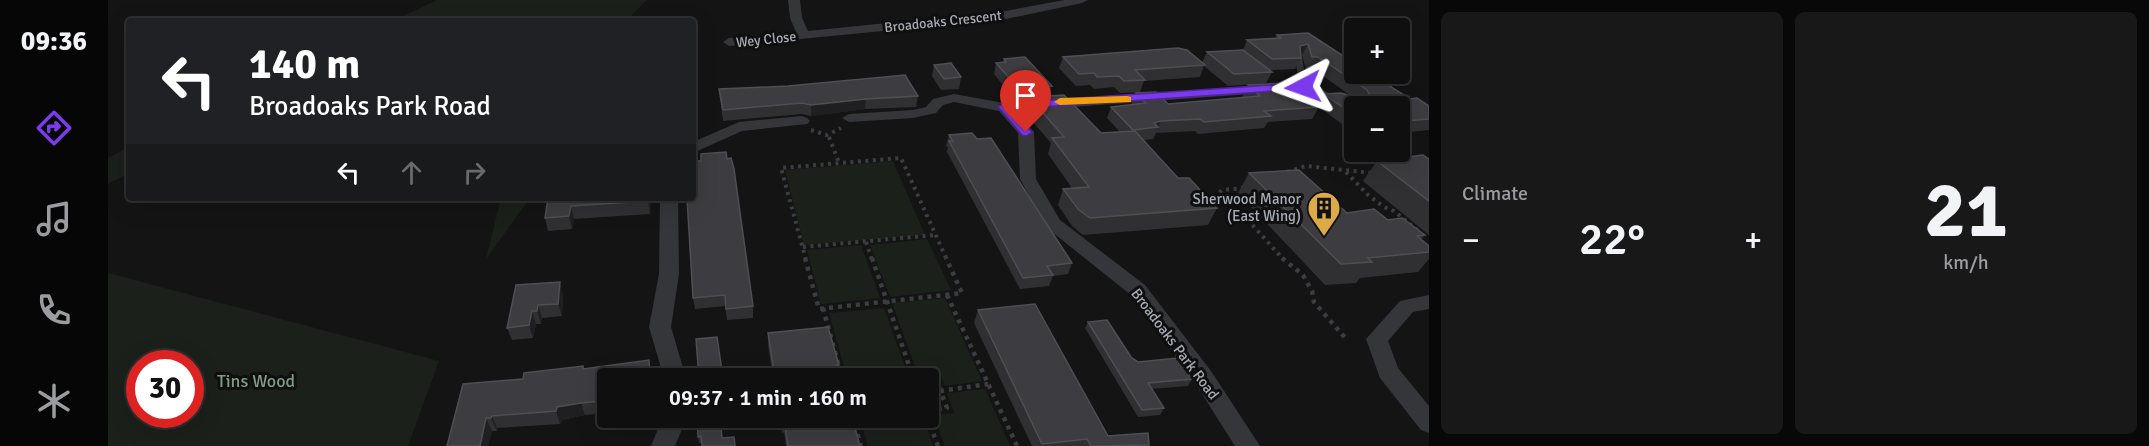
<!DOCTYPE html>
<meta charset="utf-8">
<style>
body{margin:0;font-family:Signika,sans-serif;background:#181819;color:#f1f3f6;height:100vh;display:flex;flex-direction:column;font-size:22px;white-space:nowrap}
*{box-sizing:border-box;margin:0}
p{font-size:20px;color:#9b9c9f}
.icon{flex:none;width:33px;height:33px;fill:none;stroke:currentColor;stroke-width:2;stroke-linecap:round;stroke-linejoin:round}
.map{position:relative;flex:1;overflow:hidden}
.side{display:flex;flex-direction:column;gap:12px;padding:12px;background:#080809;width:720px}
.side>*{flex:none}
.guide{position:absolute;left:18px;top:18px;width:570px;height:183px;border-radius:6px;box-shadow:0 6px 24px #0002,0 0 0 2px #2f2f30;background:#202124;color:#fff;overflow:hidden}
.controls{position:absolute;left:1236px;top:18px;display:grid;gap:12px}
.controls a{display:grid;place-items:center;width:66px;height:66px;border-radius:6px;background:#0f0f10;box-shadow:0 6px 24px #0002,0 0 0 2px #2f2f30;font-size:30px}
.speed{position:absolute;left:18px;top:350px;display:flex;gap:12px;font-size:30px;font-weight:700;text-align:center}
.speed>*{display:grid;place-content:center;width:78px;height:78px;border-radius:50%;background:#0f0f10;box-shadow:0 6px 24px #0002,0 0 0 2px #2f2f30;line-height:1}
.speed .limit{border:9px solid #d22;background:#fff;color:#111}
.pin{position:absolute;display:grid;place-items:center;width:51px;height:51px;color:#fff;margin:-62px -26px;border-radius:50% 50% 50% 0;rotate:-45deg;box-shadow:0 0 6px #0007}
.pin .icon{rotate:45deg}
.me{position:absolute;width:66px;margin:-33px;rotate:266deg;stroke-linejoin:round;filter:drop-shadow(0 0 4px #0008)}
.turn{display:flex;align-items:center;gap:21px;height:126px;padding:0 24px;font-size:27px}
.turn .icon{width:78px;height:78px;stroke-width:2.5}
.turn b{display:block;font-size:42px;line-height:51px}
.lanes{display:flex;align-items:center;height:57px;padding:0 24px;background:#0003;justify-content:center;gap:30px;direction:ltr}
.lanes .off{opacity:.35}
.big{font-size:45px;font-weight:600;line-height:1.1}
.side .tile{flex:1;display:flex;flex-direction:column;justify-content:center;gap:9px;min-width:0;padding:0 21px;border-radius:9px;background:#181819}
.side .dial{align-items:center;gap:0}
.dial b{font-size:78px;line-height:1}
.heat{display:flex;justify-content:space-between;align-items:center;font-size:33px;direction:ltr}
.side .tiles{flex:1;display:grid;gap:12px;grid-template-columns:repeat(2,1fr)}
.trip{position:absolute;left:489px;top:368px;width:342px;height:60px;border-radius:6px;background:#0f0f10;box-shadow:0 6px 24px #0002,0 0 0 2px #2f2f30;font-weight:600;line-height:60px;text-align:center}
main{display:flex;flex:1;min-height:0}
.dock{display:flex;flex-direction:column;width:108px;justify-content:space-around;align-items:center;background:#060606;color:#9b9c9f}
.dock .icon{width:42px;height:42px}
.dock .active{color:#7c3aed}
.dock b{font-size:27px;color:#f1f3f6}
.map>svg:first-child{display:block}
.green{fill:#1b201b;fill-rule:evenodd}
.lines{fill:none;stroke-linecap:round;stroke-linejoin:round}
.path-far1{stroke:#3c3d41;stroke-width:4;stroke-dasharray:3 4.5;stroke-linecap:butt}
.path{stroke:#3c3d41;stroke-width:4.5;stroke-dasharray:4 5;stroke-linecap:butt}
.lane{stroke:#35363a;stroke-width:7}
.street{fill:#35363a;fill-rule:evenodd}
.wall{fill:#303033}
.shaded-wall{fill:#1f1f21}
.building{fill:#3d3d41;stroke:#4d4f53;stroke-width:1.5}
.route{fill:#7c3aed;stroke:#51269a;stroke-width:1.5}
.slow{fill:#f59e0b}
.labels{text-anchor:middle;stroke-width:6;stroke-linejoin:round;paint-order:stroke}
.far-street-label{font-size:14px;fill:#a7abb4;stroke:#0f0f10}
.poi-label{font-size:15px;fill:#a7abb4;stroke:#0f0f10;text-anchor:end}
.street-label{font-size:15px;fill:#a7abb4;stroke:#0f0f10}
.near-park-label{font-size:18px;fill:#809d82;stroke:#0f0f10}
</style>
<main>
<nav class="dock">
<b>09:36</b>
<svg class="icon active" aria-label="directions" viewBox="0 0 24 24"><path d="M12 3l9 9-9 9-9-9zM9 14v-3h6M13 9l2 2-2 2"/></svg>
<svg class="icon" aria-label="music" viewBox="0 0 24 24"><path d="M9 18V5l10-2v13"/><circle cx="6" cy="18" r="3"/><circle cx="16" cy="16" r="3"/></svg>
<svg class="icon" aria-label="phone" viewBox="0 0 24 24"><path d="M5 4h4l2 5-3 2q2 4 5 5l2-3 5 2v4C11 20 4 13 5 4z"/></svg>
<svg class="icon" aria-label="climate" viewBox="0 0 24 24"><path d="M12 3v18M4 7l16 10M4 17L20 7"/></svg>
</nav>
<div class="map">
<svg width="1321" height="446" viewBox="0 0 1321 446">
<rect width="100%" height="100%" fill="#141415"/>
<g class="green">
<polygon points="329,0 539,0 518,21 285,21"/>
<polygon points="21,147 21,173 0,184 0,158"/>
<polygon points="785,161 817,235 696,245 677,170"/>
<polygon points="393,198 422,198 378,259"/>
<polygon points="819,239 843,290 782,297 762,245"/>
<polygon points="753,245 772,298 713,304 699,250"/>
<path d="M0 273 331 361 300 446H0ZM32 363H82V414H32Z"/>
<polygon points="837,298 874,381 837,386 831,370 809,372 784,303"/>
<polygon points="776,308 799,372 780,374 781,378 739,378 721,313"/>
<polygon points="877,389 902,446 837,446 825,415 846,413 839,393"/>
<polygon points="752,417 815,417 825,446 760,446"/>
</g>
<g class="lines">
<g class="path-far1">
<polyline points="703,130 719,135 733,128"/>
<polyline points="721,137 731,163"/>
<polyline points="1238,172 1260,195 1276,207 1286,211 1313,233"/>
<polyline points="1172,174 1198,166 1264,173"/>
<polyline points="1136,188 1114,190 1110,194 1116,202 1130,209 1176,260"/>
<polyline points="758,242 764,260"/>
<polyline points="695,247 828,235"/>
<polyline points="698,260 673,168 793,158 839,260"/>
</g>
<g class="path">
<polyline points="697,258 711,309 854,293 838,258"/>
<polyline points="764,258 805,377"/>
<polyline points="1174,258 1195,275 1204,291 1206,302 1239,340"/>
<polyline points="839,295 909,446"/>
<polyline points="715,308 734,378"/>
<polyline points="796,378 826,374 839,408 820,410"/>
<polyline points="832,391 880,384"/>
<polyline points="745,417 753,446"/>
<polyline points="819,417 830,446"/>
</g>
<polyline class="lane" points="1191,60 1195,87 1248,106"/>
<g class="street">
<polygon points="680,0 692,0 694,18 700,31 898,11 956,0 980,0 974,3 898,19 621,46 615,42 621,38 688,32 682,18"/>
<polygon points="1195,83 1202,87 1200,90 907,111 926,132 928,179 952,220 1037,285 1103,371 1152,446 1127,446 1087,383 1023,295 939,228 912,179 910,133 891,111 846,102 835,105 828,113 805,118 741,122 734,118 741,114 805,110 818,107 825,99 846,94 896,103"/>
<polygon points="694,116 699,118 702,121 699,124 634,131 585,153 585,142 631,122"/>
<polygon points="552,198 570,198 571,274 563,327 578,378 556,378 541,327 551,274"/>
<polygon points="1321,295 1321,309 1305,312 1280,341 1290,368 1321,406 1321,433 1313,430 1272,378 1258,339 1292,301"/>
<polygon points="555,417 579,417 567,446 543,446"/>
</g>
</g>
<g class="wall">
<polygon points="1200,33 1302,99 1321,106 1321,130 1292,133 1292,106 1246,106 1246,127 1238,127 1211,107 1204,119 1160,122 1156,128 1090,134 1087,131 1048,133 1045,139 1035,140 1070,178 1109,208 1100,225 975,235 964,226 950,205 955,189 964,188 940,154 943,143 917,113 921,99 907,100 886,74 888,63 895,62 896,59 944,86 941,96 993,133 1012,132 999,118 1003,107 1023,105 1028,93 1060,104 1134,98 1134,97 1140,85 1209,105 1216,94 1243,96 1204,68 1198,69 1194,55 1193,55 1193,58 1187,69 1162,70 1164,72 1158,83 1120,86 1096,66 1092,77 1036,81 1032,92 1012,93 1006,87 986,89 982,85 968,86 951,68 955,57 1094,63 1099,52 1135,50 1139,40 1167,39 1169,35"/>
<polygon points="826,65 853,77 851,89 833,90 824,76"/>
<polygon points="611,89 810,96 808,107 757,109 703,116 694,114 615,121 612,99"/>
<polygon points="841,135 964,263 960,274 945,276 941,286 912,289 839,152 840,147 838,146"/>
<polygon points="619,159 645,306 645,318 619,320 617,306 587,309 585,298"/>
<polygon points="1321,159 1321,235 1255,181 1269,161"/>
<polygon points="1141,173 1239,213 1280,220 1317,235 1313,240 1321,246 1321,259 1310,272 1252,278 1248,283 1217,285 1130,193"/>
<polygon points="440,198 543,198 542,214 466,219 464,229 440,231 437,218"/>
<polygon points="408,285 455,295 454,316 434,318 433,324 428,324 425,338 404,340 399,328"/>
<polygon points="870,310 1000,436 1041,446 924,446 866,323"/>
<polygon points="980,322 1030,362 1084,379 1080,386 1043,389 1056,408 1052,415 1030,417 977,328"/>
<polygon points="660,333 731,365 730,372 732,378 665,378 660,345"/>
<polygon points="475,366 476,369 544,373 544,378 500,378 500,413 477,415 454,420 452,424 389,428 389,431 384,431 380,446 339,446 415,379"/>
<polygon points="612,417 594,443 591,443 590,437"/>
<polygon points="671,417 744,417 752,446 678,446 676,432 674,433"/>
</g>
<g class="shaded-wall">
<polygon points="1200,44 1194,55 1186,57 1192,46"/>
<polygon points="758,99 757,109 703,116 703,105"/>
<polygon points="1053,121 1048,133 1050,127 1046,123"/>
<polygon points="541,198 543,198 542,214 540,201"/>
<polygon points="463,206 466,219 464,229 461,216"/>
<polygon points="452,282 455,295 454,316 450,304"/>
<polygon points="430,305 434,318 433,324 429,311"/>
<polygon points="424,311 428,324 425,338 421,325"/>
<polygon points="541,360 544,373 544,378 542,378"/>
<polygon points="473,403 477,415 454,420 452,424 448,411 449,407"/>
<polygon points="384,416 389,428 389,431 383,418"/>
<polygon points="378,418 384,431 380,446 372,446"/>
</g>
<g class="building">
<polygon points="1200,33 1246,63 1246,74 1263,74 1302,99 1309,98 1321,106 1321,119 1297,121 1292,118 1292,106 1246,106 1246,115 1216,94 1233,93 1256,100 1261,94 1259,90 1210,57 1204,57 1200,44 1192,46 1193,58 1164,59 1139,40 1173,38 1169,35"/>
<polygon points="1070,48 1079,50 1097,65 1027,70 1037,80 1016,81 1011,76 989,77 986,73 971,74 955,57"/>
<polygon points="1135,50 1164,72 1126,74 1099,52"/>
<polygon points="917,57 944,86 910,88 888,63 898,62 896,59"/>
<polygon points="843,63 853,77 836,79 826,65"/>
<polygon points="797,75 810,96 758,99 703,105 694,103 615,110 611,89 680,86"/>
<polygon points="1179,83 1211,107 1156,111 1163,116 1096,122 1092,119 1053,121 1046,123 1050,127 1025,130 1003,107 1038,103 1028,93 1048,92 1060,104 1152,96 1140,85"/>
<polygon points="956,95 993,133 1027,131 1070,178 1081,178 1109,208 982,218 970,209 955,189 981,187 944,138 956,137 921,97"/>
<polygon points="864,133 869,139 883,138 964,263 939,266 945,275 915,278 841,141 845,141 841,135"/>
<polygon points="618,152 619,159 623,158 626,169 645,306 618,309 617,295 585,298 579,198 585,198 585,161 593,161 593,154"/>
<polygon points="1315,155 1321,159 1321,201 1269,161"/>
<polygon points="1191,170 1239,213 1266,209 1280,220 1294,218 1317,235 1309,236 1321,246 1321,252 1260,258 1264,262 1233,264 1141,173"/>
<polygon points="440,198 541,198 540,201 463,206 461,216 437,218"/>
<polygon points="452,282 450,304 430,305 429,311 424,311 421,325 399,328 408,285"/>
<polygon points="927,304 1000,436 1040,433 1041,445 983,446 979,439 934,444 870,310"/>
<polygon points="999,320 1023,357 1030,362 1070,358 1084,379 1040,383 1056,408 1034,410 980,322"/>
<polygon points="720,327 731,365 729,365 732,378 667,378 660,333"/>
<polygon points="609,337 615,378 591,378 588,339"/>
<polygon points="541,360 542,378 500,378 500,400 473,403 449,407 448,411 384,416 383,418 378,418 372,446 339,446 355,384 415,379 416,373 475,366 475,369"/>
<polygon points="589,417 612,417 614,438 626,437 627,446 594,446 593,436 590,437"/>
<polygon points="673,417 744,417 752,446 680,446 676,420 674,420"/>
</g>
<polygon class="route" points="1195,83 1200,87 1199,89 904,109 924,132 918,136 914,135 890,107 896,103"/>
<polygon class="slow" points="1019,96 1023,97 1023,102 952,105 946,102 952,98"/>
<defs>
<symbol id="building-pin" viewBox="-11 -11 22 30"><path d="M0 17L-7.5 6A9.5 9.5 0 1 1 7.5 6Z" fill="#dcaa46" stroke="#0f0f10"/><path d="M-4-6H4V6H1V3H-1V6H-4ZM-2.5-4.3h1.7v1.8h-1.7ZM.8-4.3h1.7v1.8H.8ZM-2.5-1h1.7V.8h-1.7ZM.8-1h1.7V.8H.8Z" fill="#111"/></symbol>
</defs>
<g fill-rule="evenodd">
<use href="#building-pin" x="1197" y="189" width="38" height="52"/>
</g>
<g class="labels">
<g class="far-street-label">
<text transform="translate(835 21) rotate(-6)" y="5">Broadoaks Crescent</text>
<text transform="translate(658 39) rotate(-6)" y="5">Wey Close</text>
</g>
<g class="poi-label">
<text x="1193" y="204">Sherwood Manor<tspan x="1193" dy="17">(East Wing)</tspan></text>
</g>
<g class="street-label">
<text transform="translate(1067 344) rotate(53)" y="5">Broadoaks Park Road</text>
</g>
<g class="near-park-label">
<text x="148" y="387">Tins Wood</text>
</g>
</g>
</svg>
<div class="controls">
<a>+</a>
<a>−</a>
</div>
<div class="speed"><div class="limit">30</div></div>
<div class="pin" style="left:918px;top:132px;background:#d93025"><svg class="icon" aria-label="arrive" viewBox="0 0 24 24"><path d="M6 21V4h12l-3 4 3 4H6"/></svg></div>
<svg class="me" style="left:1195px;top:87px" viewBox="-20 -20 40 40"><path d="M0-17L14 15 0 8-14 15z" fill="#7c3aed" stroke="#fff" stroke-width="4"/></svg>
<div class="trip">09:37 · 1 min · 160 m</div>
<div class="guide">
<div class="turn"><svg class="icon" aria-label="left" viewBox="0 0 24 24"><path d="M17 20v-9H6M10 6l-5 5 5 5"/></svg><div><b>140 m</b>Broadoaks Park Road</div></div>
<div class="lanes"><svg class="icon" aria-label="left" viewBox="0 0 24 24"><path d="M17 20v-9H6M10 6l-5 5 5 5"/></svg><svg class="icon off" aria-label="ahead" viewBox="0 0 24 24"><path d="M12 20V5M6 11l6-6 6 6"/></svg><svg class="icon off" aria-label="right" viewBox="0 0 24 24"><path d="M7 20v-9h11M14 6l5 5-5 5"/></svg></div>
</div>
</div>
<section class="side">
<div class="tiles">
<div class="tile"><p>Climate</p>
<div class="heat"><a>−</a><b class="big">22°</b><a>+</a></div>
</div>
<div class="tile dial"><b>21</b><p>km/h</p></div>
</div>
</section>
</main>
